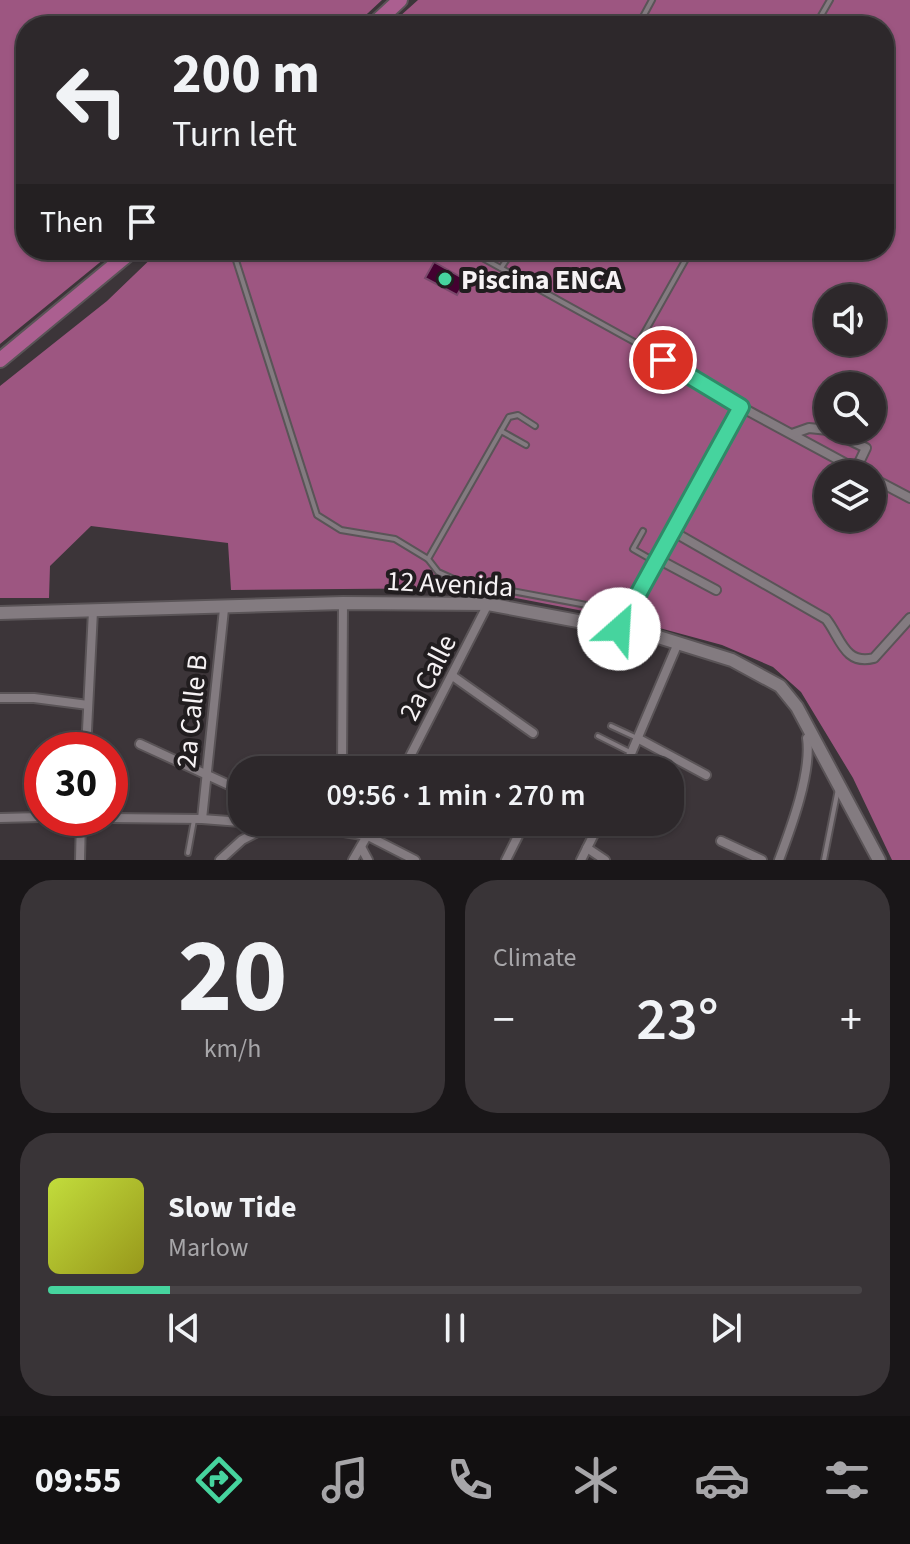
<!DOCTYPE html>
<meta charset="utf-8">
<style>
body{margin:0;font-family:"Source Sans 3",sans-serif;background:#393437;color:#f1f3f6;height:100vh;display:flex;flex-direction:column;font-size:30px;white-space:nowrap}
*{box-sizing:border-box;margin:0}
p{font-size:26px;color:#a7a6a9}
.icon{flex:none;width:44px;height:44px;fill:none;stroke:currentColor;stroke-width:2;stroke-linecap:round;stroke-linejoin:round}
.map{position:relative;height:860px;overflow:hidden}
.details{display:flex;flex-direction:column;gap:20px;padding:20px;background:#191618;flex:1}
.details>*{flex:none}
.banner{position:absolute;left:16px;top:16px;width:878px;height:244px;border-radius:32px;box-shadow:0 2px 6px #0004,0 0 0 2px #484447;background:#2d282b;color:#f1f3f6;overflow:hidden}
.buttons{position:absolute;left:814px;top:284px;display:grid;gap:16px}
.buttons a{display:grid;place-items:center;width:72px;height:72px;border-radius:50%;background:#2d282b;box-shadow:0 2px 6px #0004,0 0 0 2px #484447;font-size:40px}
.speed{position:absolute;left:24px;top:732px;display:flex;gap:16px;font-size:40px;font-weight:700;text-align:center}
.speed>*{display:grid;place-content:center;width:104px;height:104px;border-radius:50%;background:#2d282b;box-shadow:0 2px 6px #0004,0 0 0 2px #484447;line-height:1}
.speed .limit{border:12px solid #d22;background:#fff;color:#111}
.pin{position:absolute;display:grid;place-items:center;width:68px;height:68px;color:#fff;margin:-34px;border:4px solid #fff;border-radius:50%;box-shadow:0 2px 8px #0007}
.me{position:absolute;width:88px;margin:-44px;rotate:26deg;stroke-linejoin:round;filter:drop-shadow(0 0 6px #0008)}
.turn{display:flex;align-items:center;gap:28px;height:168px;padding:0 24px;font-size:36px}
.turn .icon{width:104px;height:104px;stroke-width:2.5}
.turn b{display:block;font-size:56px;line-height:68px}
.then{display:flex;align-items:center;height:76px;padding:0 24px;background:#0003;gap:16px;font-size:30px}
.big{font-size:60px;font-weight:600;line-height:1.1}
.details .tile{flex:1;display:flex;flex-direction:column;justify-content:center;gap:12px;min-width:0;padding:0 28px;border-radius:32px;background:#393437}
.details .dial{align-items:center;gap:0}
.dial b{font-size:104px;line-height:1}
.song{display:flex;align-items:center;gap:24px}
.cover{width:96px;height:96px;border-radius:12px;background:linear-gradient(135deg,hsl(70 70% 55%),hsl(60 70% 35%))}
.played{height:8px;border-radius:4px;background:linear-gradient(90deg,#46d49e 15%,#484447 15%)}
.keys{display:flex;justify-content:space-around;direction:ltr}
.heat{display:flex;justify-content:space-between;align-items:center;font-size:44px;direction:ltr}
.details .tiles{flex:1;display:grid;gap:20px;grid-template-columns:1fr 1fr}
.tile:last-child{grid-column:span 2}
.trip{position:absolute;left:228px;top:756px;width:456px;height:80px;border-radius:32px;background:#2d282b;box-shadow:0 2px 6px #0004,0 0 0 2px #484447;font-weight:600;line-height:80px;text-align:center}
.tabs{display:flex;height:128px;justify-content:space-around;align-items:center;background:#121011;color:#a7a6a9}
.tabs .icon{width:56px;height:56px}
.tabs .current{color:#46d49e}
.tabs b{font-size:36px;color:#f1f3f6}
.map>svg:first-child{display:block}
.forest{fill:#9d5681;fill-rule:evenodd}
.water{fill:#430130;stroke:#79496b;stroke-width:2}
.lines{fill:none;stroke-linecap:round;stroke-linejoin:round}
.lane-casing{stroke:#5a5457;stroke-width:8}
.street-casing{stroke:#5a5457;stroke-width:12}
.secondary-casing{stroke:#5a5457;stroke-width:16}
.primary-casing{stroke:#5a5457;stroke-width:18}
.lane{stroke:#837b80;stroke-width:4}
.street{stroke:#837b80;stroke-width:8}
.secondary{stroke:#837b80;stroke-width:12}
.primary{stroke:#ab5f90;stroke-width:14}
.route-casing{stroke:#2e8a67;stroke-width:20}
.route{stroke:#46d49e;stroke-width:14}
.poi-dot{fill:#46d49e;stroke:#211d1f;stroke-width:3}
.labels{text-anchor:middle;stroke-width:8;stroke-linejoin:round;paint-order:stroke}
.poi-label{font-size:28px;font-weight:bold;fill:#f6f2f4;stroke:#211d1f;text-anchor:start}
.street-label{font-size:28px;fill:#f6f2f4;stroke:#211d1f}
</style>
<div class="map">
<svg width="910" height="860" viewBox="0 0 910 860">
<rect width="100%" height="100%" fill="#3c3539"/>
<g class="forest">
<polygon points="0,0 382,0 354,26 26,26 26,250 115,250 0,344"/>
<path d="M418 0H910V860H892L853 778 801 692 773 667 722 645 630 620 463 588 231 590 228 543 91 526 50 566 49 598H0V386L107 301 160 250H884V26H389ZM828 298H872V342H828ZM828 386H872V430H828ZM828 474H872V518H828Z"/>
</g>
<polygon class="water" points="434,262 466,280 457,295 425,278"/>
<g class="lines">
<defs>
<g id="lane">
<polyline points="638,26 652,0"/>
<polyline points="815,26 830,0"/>
<polyline points="468,250 638,344 691,250"/>
<polyline points="233,251 317,515 341,530 395,539 428,559"/>
<polyline points="501,268 513,250"/>
<polyline points="535,426 518,415 509,417 428,559 438,572 458,581 608,609 629,606"/>
<polyline points="501,431 526,445"/>
<polyline points="643,531 633,549 654,561"/>
<polyline points="611,726 637,738"/>
<polyline points="598,736 630,752"/>
<polyline points="188,853 194,820"/>
<polyline points="824,860 838,789"/>
</g>
<g id="street">
<polyline points="741,407 865,474"/>
<polyline points="829,430 866,448 856,469"/>
<polyline points="792,434 809,428 828,430"/>
<polyline points="872,478 910,498"/>
<path d="M672 531 826 619C840 636 844 666 874 658L910 618"/>
<polyline points="656,558 716,590"/>
<polyline points="619,629 741,407 638,344"/>
<polyline points="454,677 533,733"/>
<polyline points="0,698 34,698 88,705"/>
<polyline points="639,739 706,775"/>
<polyline points="140,744 242,791"/>
<polyline points="86,750 93,611"/>
<polyline points="342,770 343,603"/>
<polyline points="403,770 488,604"/>
<polyline points="624,770 678,643"/>
<polyline points="670,794 677,797"/>
<polyline points="0,818 42,817"/>
<polyline points="110,818 202,819 320,828 368,836 415,860"/>
<polyline points="202,819 224,609"/>
<polyline points="501,827 518,836 506,860"/>
<polyline points="721,841 762,860"/>
<polyline points="361,847 368,860"/>
<polyline points="587,848 605,860"/>
<polyline points="80,860 81,818"/>
<polyline points="220,860 242,840 269,826"/>
<polyline points="353,860 375,822"/>
<polyline points="581,860 600,822"/>
<path d="M779 860C791 828 812 772 807 738L812 734"/>
</g>
<polyline id="secondary" points="0,613 343,603 488,604 652,635 732,660 780,686 797,707 879,860"/>
<g id="primary">
<polyline points="372,26 400,0"/>
<polyline points="0,360 133,250"/>
</g>
</defs>
<use href="#lane" class="lane-casing"/>
<use href="#street" class="street-casing"/>
<use href="#secondary" class="secondary-casing"/>
<use href="#primary" class="primary-casing"/>
<use href="#lane" class="lane"/>
<use href="#street" class="street"/>
<use href="#secondary" class="secondary"/>
<use href="#primary" class="primary"/>
</g>
<g class="lines">
<defs>
<polyline id="route" points="619,629 741,407 663,360"/>
</defs>
<use href="#route" class="route-casing"/>
<use href="#route" class="route"/>
</g>
<circle class="poi-dot" cx="445" cy="279" r="8"/>
<g class="labels">
<g class="poi-label">
<text x="461" y="289">Piscina ENCA</text>
</g>
<g class="street-label">
<text transform="translate(450 583) rotate(3)" y="10">12 Avenida</text>
<text transform="translate(427 677) rotate(-63)" y="10">2a Calle</text>
<text transform="translate(191 711) rotate(-84)" y="10">2a Calle B</text>
</g>
</g>
</svg>
<div class="buttons">
<a><svg class="icon" aria-label="sound" viewBox="0 0 24 24"><path d="M4 9h4l5-4v14l-5-4H4zM17 9q2 3 0 6"/></svg></a>
<a><svg class="icon" aria-label="search" viewBox="0 0 24 24"><circle cx="10" cy="10" r="6"/><path d="M15 15l6 6"/></svg></a>
<a><svg class="icon" aria-label="layers" viewBox="0 0 24 24"><path d="M12 4l9 5-9 5-9-5zM3 14l9 5 9-5"/></svg></a>
</div>
<div class="speed"><div class="limit">30</div></div>
<div class="pin" style="left:663px;top:360px;background:#d93025"><svg class="icon" aria-label="arrive" viewBox="0 0 24 24"><path d="M6 21V4h12l-3 4 3 4H6"/></svg></div>
<svg class="me" style="left:619px;top:629px" viewBox="-20 -20 40 40"><circle r="19" fill="#fff"/><path d="M0-13L10 11 0 6-10 11z" fill="#46d49e"/></svg>
<div class="trip">09:56 · 1 min · 270 m</div>
<div class="banner">
<div class="turn"><svg class="icon" aria-label="left" viewBox="0 0 24 24"><path d="M17 20v-9H6M10 6l-5 5 5 5"/></svg><div><b>200 m</b>Turn left</div></div>
<div class="then">Then<svg class="icon" aria-label="arrive" viewBox="0 0 24 24"><path d="M6 21V4h12l-3 4 3 4H6"/></svg></div>
</div>
</div>
<section class="details">
<div class="tiles">
<div class="tile dial"><b>20</b><p>km/h</p></div>
<div class="tile"><p>Climate</p>
<div class="heat"><a>−</a><b class="big">23°</b><a>+</a></div>
</div>
<div class="tile">
<div class="song"><i class="cover"></i><div><b>Slow Tide</b><p>Marlow</p></div></div>
<div class="played"></div>
<div class="keys"><svg class="icon" aria-label="previous" viewBox="0 0 24 24"><path d="M18 5L8 12l10 7zM5 5v14"/></svg><svg class="icon" aria-label="pause" viewBox="0 0 24 24"><path d="M8 5v14M16 5v14"/></svg><svg class="icon" aria-label="next" viewBox="0 0 24 24"><path d="M6 5l10 7-10 7zM19 5v14"/></svg></div>
</div>
</div>
</section>
<nav class="tabs">
<b>09:55</b>
<svg class="icon current" aria-label="directions" viewBox="0 0 24 24"><path d="M12 3l9 9-9 9-9-9zM9 14v-3h6M13 9l2 2-2 2"/></svg>
<svg class="icon" aria-label="music" viewBox="0 0 24 24"><path d="M9 18V5l10-2v13"/><circle cx="6" cy="18" r="3"/><circle cx="16" cy="16" r="3"/></svg>
<svg class="icon" aria-label="phone" viewBox="0 0 24 24"><path d="M5 4h4l2 5-3 2q2 4 5 5l2-3 5 2v4C11 20 4 13 5 4z"/></svg>
<svg class="icon" aria-label="climate" viewBox="0 0 24 24"><path d="M12 3v18M4 7l16 10M4 17L20 7"/></svg>
<svg class="icon" aria-label="car" viewBox="0 0 24 24"><path d="M5 17H2v-5l4-1 3-4h7l3 4 3 1v5h-3M9 17h6M6 11h13"/><circle cx="7" cy="17" r="2"/><circle cx="17" cy="17" r="2"/></svg>
<svg class="icon" aria-label="filters" viewBox="0 0 24 24"><path d="M4 7h16M4 17h16"/><circle cx="9" cy="7" r="2"/><circle cx="15" cy="17" r="2"/></svg>
</nav>
